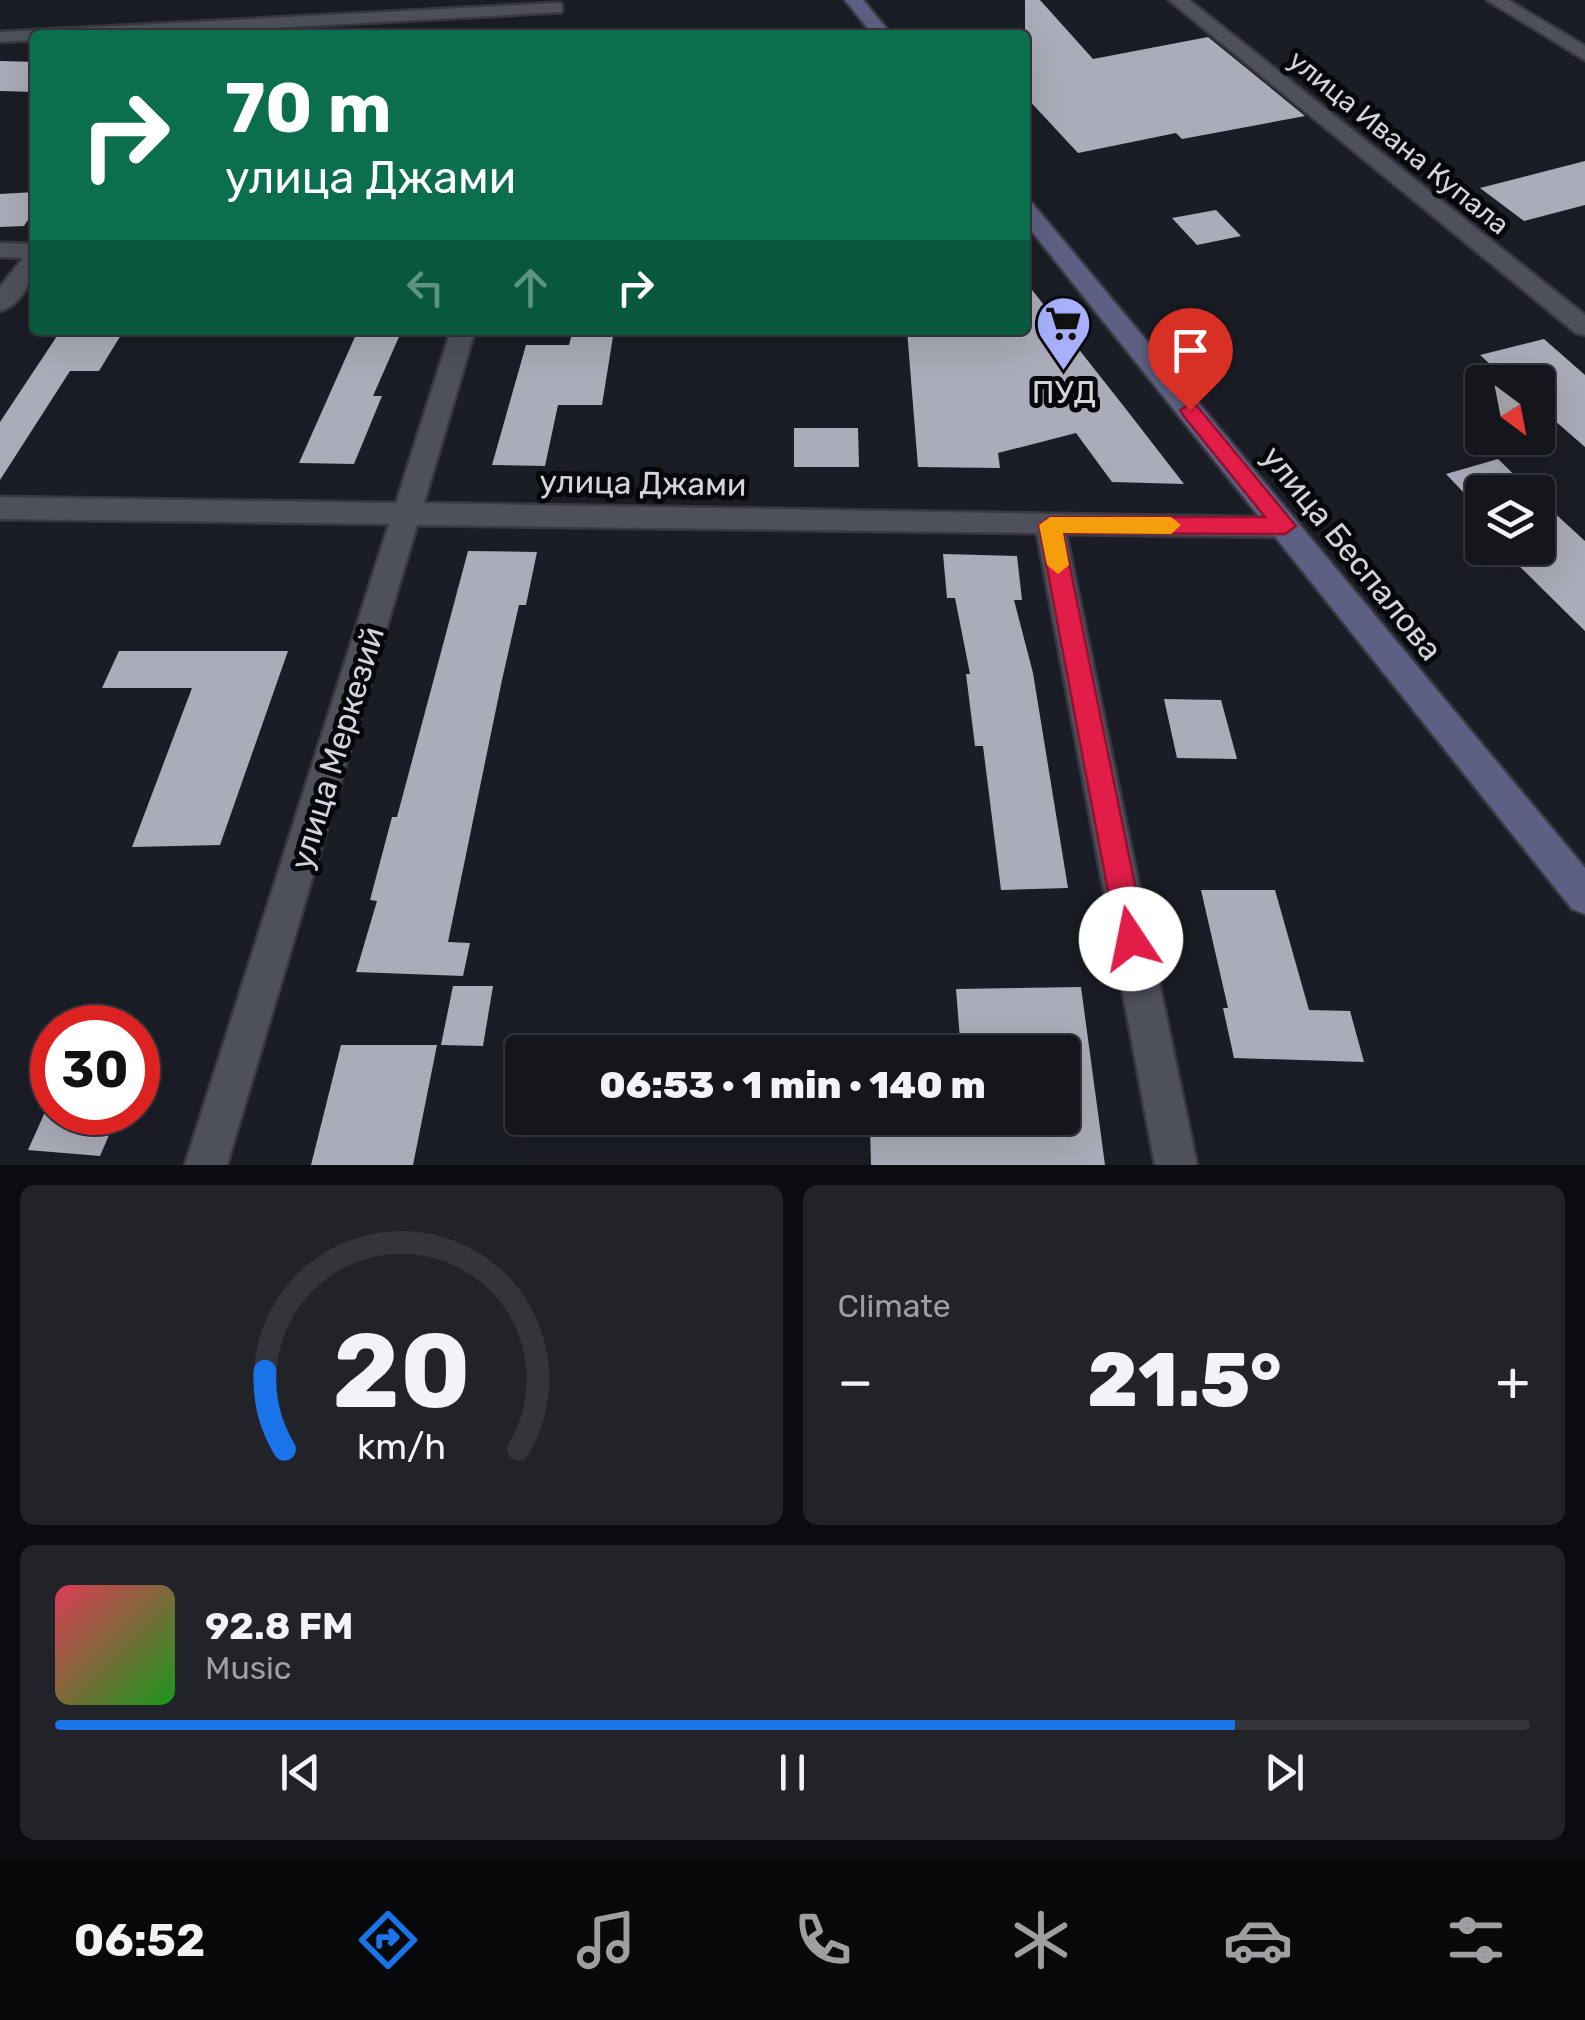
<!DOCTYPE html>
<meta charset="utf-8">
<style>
body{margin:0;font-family:Rubik,sans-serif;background:#212329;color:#f1f3f6;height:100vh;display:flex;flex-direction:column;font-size:38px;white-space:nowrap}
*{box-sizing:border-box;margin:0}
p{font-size:32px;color:#9d9fa3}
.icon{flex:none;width:55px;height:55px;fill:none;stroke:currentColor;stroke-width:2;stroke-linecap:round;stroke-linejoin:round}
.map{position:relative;height:1165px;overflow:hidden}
.panel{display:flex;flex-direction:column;gap:20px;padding:20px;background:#0b0c0f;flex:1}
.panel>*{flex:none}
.hud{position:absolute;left:30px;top:30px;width:1000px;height:305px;border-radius:10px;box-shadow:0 10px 40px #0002,0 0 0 2px #33353b;background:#0b6e4f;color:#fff;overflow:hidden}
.needle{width:65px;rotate:148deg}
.tools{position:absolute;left:1465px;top:365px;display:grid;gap:20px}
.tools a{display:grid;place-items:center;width:90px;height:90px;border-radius:10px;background:#14161c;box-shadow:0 10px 40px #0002,0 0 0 2px #33353b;font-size:50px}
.speed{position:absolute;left:30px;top:1005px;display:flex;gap:20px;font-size:50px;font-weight:700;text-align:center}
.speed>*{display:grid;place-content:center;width:130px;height:130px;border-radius:50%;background:#14161c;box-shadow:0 10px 40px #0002,0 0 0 2px #33353b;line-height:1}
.speed .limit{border:15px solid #d22;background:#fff;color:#111}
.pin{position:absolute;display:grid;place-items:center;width:85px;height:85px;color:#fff;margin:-102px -42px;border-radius:50% 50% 50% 0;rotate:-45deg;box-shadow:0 0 10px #0007}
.pin .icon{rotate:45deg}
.me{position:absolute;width:110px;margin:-55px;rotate:349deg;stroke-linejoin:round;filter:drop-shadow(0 0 8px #0008)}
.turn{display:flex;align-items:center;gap:35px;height:210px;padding:0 30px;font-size:45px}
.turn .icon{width:130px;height:130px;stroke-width:2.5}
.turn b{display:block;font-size:70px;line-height:85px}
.lanes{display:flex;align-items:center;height:95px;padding:0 30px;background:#0003;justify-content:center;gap:50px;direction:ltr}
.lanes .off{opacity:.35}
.big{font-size:75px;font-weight:800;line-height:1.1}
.panel .card{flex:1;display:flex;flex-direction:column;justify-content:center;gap:15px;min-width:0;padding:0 35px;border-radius:15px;background:#212329}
.panel .dial{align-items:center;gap:0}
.dial svg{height:260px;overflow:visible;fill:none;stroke:#33353b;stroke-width:7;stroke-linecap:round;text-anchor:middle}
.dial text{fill:#f1f3f6;stroke:none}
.song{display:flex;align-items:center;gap:30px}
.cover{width:120px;height:120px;border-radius:15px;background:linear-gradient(135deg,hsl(350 70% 55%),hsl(120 70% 35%))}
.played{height:10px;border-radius:5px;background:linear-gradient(90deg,#1a73e8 80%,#33353b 80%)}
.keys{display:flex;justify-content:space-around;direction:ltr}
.heat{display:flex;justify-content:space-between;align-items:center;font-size:55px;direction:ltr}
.panel .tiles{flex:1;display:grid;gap:20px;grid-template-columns:1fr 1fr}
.card:last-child{grid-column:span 2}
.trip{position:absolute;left:505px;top:1035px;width:575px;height:100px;border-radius:10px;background:#14161c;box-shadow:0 10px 40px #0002,0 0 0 2px #33353b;font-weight:800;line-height:100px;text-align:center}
.tab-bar{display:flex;height:160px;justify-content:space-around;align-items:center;background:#08090b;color:#9d9fa3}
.tab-bar .icon{width:70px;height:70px}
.tab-bar .current{color:#1a73e8}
.tab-bar b{font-size:45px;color:#f1f3f6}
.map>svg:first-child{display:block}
.building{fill:#aaacb9}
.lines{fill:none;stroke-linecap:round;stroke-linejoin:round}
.street-casing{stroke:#373840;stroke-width:5}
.secondary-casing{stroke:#373840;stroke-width:5}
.street{fill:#4e505b;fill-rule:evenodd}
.secondary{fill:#5d6082;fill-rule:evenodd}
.route{fill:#e11d48;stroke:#92132f;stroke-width:2.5}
.slow{fill:#f59e0b}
.labels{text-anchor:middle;stroke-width:10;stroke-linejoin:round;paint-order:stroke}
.far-street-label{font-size:28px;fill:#d3d4da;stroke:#07070b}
.poi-label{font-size:32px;fill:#d3d4da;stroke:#07070b}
.street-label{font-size:32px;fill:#d3d4da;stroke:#07070b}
</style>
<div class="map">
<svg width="1585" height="1165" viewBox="0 0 1585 1165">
<rect width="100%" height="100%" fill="#1b1d26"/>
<g class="building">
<polygon points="1025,0 1040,0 1093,59 1208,37 1305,116 1182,139 1176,133 1078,153 1025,96"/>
<polygon points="0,61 35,62 35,92 0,91"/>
<polygon points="1585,161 1585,205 1524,221 1480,188"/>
<polygon points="35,192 35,209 24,226 0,227 0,194"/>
<polygon points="1216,210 1241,236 1197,245 1172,218"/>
<polygon points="1025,281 1129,413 1184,484 1112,482 1076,433 998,453 1000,468 918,467 907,330 1025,330"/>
<polygon points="61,330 124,330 99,371 70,371 0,480 0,422"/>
<polygon points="358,330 402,330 373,396 382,396 354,464 299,463"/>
<polygon points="573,330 614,330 602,405 558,405 545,466 492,465 526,345 569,345"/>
<polygon points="1544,339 1585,375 1585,447 1538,406 1538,382 1510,382 1480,355"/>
<polygon points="794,428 858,428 859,467 794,467"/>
<polygon points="1498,459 1532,492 1482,492 1482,512 1446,474"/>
<polygon points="1538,498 1585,541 1585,631 1501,548 1538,548"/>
<polygon points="468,551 537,552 526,605 519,605 502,680 448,942 470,943 463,976 356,972 377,901 370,900 392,817 397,817"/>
<polygon points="943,554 1017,556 1022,600 1014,600 1033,673 1068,888 1001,890 983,746 975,746 966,674 970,674 955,598 947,598"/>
<polygon points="119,651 288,651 220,845 132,847 192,688 102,688"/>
<polygon points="1164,699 1221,700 1237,759 1177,758"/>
<polygon points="1201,890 1275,890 1309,1010 1350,1011 1364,1062 1234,1058 1223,1008 1228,1008"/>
<polygon points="453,986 493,986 483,1046 441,1045"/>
<polygon points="1081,987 1105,1165 871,1165 870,1125 1062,1127 1062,1052 961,1052 956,989"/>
<polygon points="341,1045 437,1045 413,1165 311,1165"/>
<polygon points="45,1112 119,1112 100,1156 28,1150"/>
</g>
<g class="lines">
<defs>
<g id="street">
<polygon points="1169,0 1189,0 1585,315 1585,335 1576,333"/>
<polygon points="1487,0 1508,0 1585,46 1585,60"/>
<polygon points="556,3 562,4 562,12 146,35 35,35 35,40 0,42 0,32"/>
<path d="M0 243 35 244C35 269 28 303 0 311V287L23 258 0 257Z"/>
<polygon points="451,330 475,330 424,503 1295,518 1299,526 1295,534 1285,537 1066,534 1197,1165 1155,1165 1037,533 417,525 227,1165 185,1165 389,524 0,519 0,497 396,503"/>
</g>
<g id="secondary">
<polygon points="845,0 863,0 892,35 873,35"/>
<polygon points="1025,202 1033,204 1585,868 1585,914 1572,909 1025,223"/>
</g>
</defs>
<use href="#street" class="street-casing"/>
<use href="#secondary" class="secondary-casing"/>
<use href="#street" class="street"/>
<use href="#secondary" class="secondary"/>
</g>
<polygon class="route" points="1190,404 1197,406 1296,526 1285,534 1063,533 1146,939 1141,949 1131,953 1121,949 1117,939 1039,525 1050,517 1265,517 1183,415 1180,410"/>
<polygon class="slow" points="1050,517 1171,517 1181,525 1171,534 1063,533 1069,565 1058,574 1047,565 1039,525"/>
<defs>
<symbol id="supermarket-pin" viewBox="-11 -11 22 30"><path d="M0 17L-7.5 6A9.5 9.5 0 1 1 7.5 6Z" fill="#a8b0fc" stroke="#07070b"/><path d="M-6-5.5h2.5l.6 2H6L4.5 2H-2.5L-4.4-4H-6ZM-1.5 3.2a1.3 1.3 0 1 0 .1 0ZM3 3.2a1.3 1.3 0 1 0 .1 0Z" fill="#111"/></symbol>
</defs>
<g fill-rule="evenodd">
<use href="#supermarket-pin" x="1032" y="292" width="63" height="86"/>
</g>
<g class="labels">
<g class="far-street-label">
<text transform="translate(1399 142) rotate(39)" y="10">улица Ивана Купала</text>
</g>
<g class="poi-label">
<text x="1064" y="403">ПУД</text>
</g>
<g class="street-label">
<text transform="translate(643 483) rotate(1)" y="11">улица Джами</text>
<text transform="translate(1352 553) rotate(51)" y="11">улица Беспалова</text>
<text transform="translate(337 748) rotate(-73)" y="11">улица Меркезий</text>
</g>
</g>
</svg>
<div class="tools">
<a><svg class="needle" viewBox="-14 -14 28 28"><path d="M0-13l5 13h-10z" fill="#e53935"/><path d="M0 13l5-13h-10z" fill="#9d9fa3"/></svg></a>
<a><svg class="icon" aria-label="layers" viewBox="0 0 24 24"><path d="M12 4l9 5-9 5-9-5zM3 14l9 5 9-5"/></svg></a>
</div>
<div class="speed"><div class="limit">30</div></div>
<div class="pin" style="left:1190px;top:410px;background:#d93025"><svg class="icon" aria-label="arrive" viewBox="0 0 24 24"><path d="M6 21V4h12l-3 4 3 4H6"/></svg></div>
<svg class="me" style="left:1131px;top:939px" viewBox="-20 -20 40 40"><circle r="19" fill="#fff"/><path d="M0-13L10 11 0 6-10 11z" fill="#e11d48"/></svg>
<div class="trip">06:53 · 1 min · 140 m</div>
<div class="hud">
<div class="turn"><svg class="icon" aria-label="right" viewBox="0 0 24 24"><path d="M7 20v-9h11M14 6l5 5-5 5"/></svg><div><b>70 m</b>улица Джами</div></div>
<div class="lanes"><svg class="icon off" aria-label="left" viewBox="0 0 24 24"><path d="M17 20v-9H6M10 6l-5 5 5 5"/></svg><svg class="icon off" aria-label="ahead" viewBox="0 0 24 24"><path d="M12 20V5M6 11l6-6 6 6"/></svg><svg class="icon" aria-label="right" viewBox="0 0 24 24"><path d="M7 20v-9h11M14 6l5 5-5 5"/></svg></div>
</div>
</div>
<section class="panel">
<div class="tiles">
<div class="card dial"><svg viewBox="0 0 100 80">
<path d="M14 69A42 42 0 1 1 86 69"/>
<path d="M14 69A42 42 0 0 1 8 45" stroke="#1a73e8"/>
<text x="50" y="56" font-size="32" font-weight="700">20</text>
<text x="50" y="72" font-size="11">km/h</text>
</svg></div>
<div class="card"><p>Climate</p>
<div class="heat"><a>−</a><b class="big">21.5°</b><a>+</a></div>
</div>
<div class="card">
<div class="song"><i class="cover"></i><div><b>92.8 FM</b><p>Music</p></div></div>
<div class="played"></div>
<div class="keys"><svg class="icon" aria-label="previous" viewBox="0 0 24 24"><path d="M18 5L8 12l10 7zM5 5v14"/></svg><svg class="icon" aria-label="pause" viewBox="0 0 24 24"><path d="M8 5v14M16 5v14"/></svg><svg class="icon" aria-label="next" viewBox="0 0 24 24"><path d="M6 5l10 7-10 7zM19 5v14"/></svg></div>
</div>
</div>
</section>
<nav class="tab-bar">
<b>06:52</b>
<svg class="icon current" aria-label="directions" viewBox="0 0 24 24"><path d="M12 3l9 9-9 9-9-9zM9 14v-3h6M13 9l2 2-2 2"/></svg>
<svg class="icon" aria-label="music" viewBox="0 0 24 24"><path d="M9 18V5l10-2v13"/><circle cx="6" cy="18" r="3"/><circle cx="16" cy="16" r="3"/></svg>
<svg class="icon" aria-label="phone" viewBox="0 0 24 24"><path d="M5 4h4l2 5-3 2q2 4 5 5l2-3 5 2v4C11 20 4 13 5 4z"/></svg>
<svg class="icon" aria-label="climate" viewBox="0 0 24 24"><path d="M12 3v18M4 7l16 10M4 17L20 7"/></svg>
<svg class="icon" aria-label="car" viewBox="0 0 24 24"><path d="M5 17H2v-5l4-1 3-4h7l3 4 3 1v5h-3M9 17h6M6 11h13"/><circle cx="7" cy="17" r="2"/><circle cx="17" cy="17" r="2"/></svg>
<svg class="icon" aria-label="filters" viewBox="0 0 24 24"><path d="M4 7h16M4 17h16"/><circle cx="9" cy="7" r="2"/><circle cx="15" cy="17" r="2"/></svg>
</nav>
